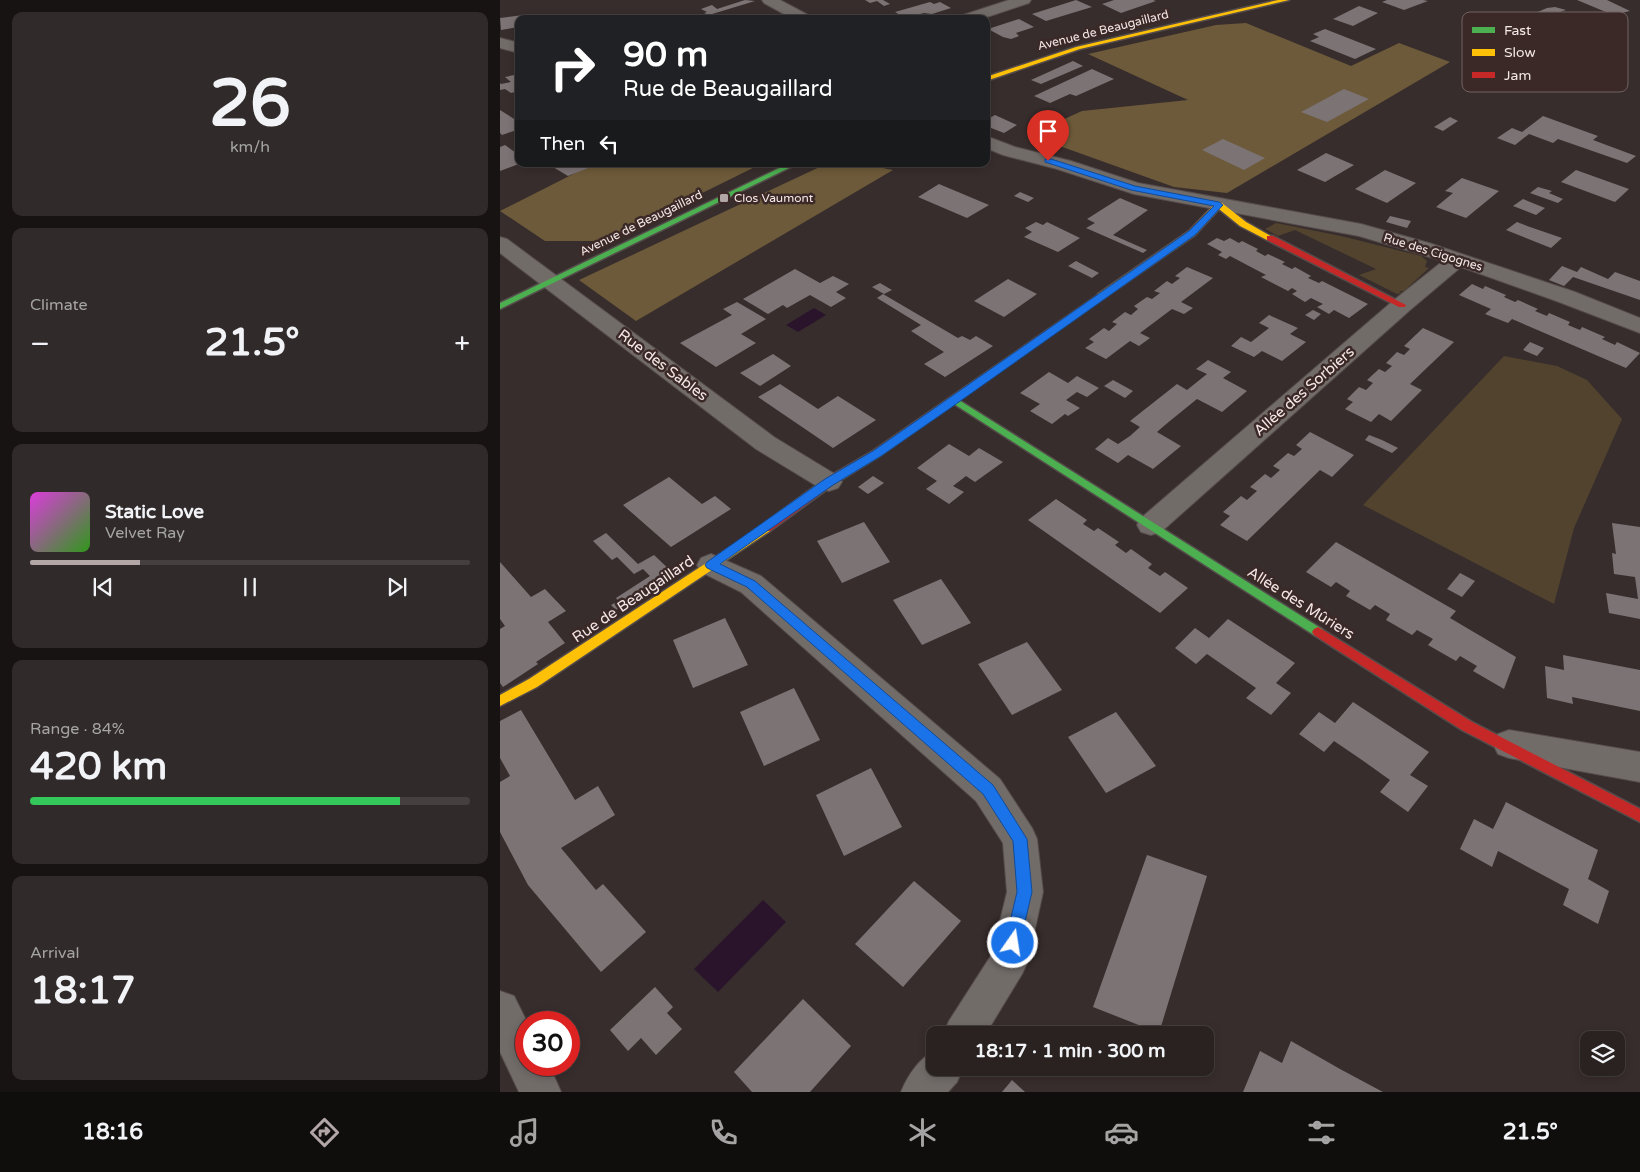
<!DOCTYPE html>
<meta charset="utf-8">
<style>
body{margin:0;font-family:"Varela Round",sans-serif;background:#312a2a;color:#f1f3f6;height:100vh;display:flex;flex-direction:column;font-size:19px;white-space:nowrap}
*{box-sizing:border-box;margin:0}
p{font-size:16px;color:#a5a4a5}
.icon{flex:none;width:28px;height:28px;fill:none;stroke:currentColor;stroke-width:2;stroke-linecap:round;stroke-linejoin:round}
.map{position:relative;flex:1;overflow:hidden}
.details{display:flex;flex-direction:column;gap:12px;padding:12px;background:#171312;width:500px}
.details>*{flex:none}
.hud{position:absolute;left:15px;top:15px;width:475px;height:152px;border-radius:10px;box-shadow:0 2px 8px #0003,0 0 0 1px #453f3f;background:#202124;color:#fff;overflow:hidden}
.tools{position:absolute;left:1080px;top:1031px;display:grid;gap:10px}
.tools a{display:grid;place-items:center;width:45px;height:45px;border-radius:10px;background:#292221;box-shadow:0 2px 8px #0003,0 0 0 1px #453f3f;font-size:25px}
.speed{position:absolute;left:15px;top:1011px;display:flex;gap:10px;font-size:25px;font-weight:700;text-align:center}
.speed>*{display:grid;place-content:center;width:65px;height:65px;border-radius:50%;background:#292221;box-shadow:0 2px 8px #0003,0 0 0 1px #453f3f;line-height:1}
.speed .limit{border:8px solid #d22;background:#fff;color:#111}
.pin{position:absolute;display:grid;place-items:center;width:42px;height:42px;color:#fff;margin:-51px -21px;border-radius:50% 50% 50% 0;rotate:-45deg;box-shadow:0 0 5px #0007}
.pin .icon{rotate:45deg}
.me{position:absolute;width:55px;margin:-28px;rotate:13deg;stroke-linejoin:round;filter:drop-shadow(0 0 4px #0008)}
.turn{display:flex;align-items:center;gap:18px;height:105px;padding:0 25px;font-size:22px}
.turn .icon{width:65px;height:65px;stroke-width:2.5}
.turn b{display:block;font-size:35px;line-height:42px}
.then{display:flex;align-items:center;height:48px;padding:0 25px;background:#0003;gap:10px;font-size:19px}
.big{font-size:38px;font-weight:700;line-height:1.1}
.details .tile{flex:1;display:flex;flex-direction:column;justify-content:center;gap:8px;min-width:0;padding:0 18px;border-radius:10px;background:#312a2a}
.details .dial{align-items:center;gap:0}
.dial b{font-size:65px;line-height:1}
.song{display:flex;align-items:center;gap:15px}
.cover{width:60px;height:60px;border-radius:8px;background:linear-gradient(135deg,hsl(300 70% 55%),hsl(110 70% 35%))}
.played{height:5px;border-radius:2px;background:linear-gradient(90deg,#b2a7a6 25%,#453f3f 25%)}
.keys{display:flex;justify-content:space-around;direction:ltr}
.heat{display:flex;justify-content:space-between;align-items:center;font-size:28px;direction:ltr}
.charge{height:8px;border-radius:4px;background:linear-gradient(90deg,#34c759 84%,#453f3f 0)}
.trip{position:absolute;left:426px;top:1026px;width:288px;height:50px;border-radius:10px;background:#292221;box-shadow:0 2px 8px #0003,0 0 0 1px #453f3f;font-weight:700;line-height:50px;text-align:center}
.tab-bar{display:flex;height:80px;justify-content:space-around;align-items:center;background:#100e0d;color:#a5a4a5}
.tab-bar .icon{width:35px;height:35px}
.tab-bar .selected{color:#b2a7a6}
.tab-bar b{font-size:22px;color:#f1f3f6}
main{display:flex;flex:1;min-height:0}
.map>svg:first-child{display:block}
.green{fill:#51432e}
.forest{fill:#6d5a3a}
.water{fill:#29142c}
.building{fill:#7c7375}
.lines{fill:none;stroke-linecap:round;stroke-linejoin:round}
.street-casing{stroke:#554c4b;stroke-width:2}
.fast-casing{stroke:#554c4b;stroke-width:3}
.slow-casing{stroke:#554c4b;stroke-width:3}
.jam-casing{stroke:#554c4b;stroke-width:3}
.street{fill:#726c69;fill-rule:evenodd}
.fast{fill:#4caf50;fill-rule:evenodd}
.slow{fill:#ffc107;fill-rule:evenodd}
.jam{fill:#c62828;fill-rule:evenodd}
.route{fill:#1a73e8;stroke:#114b97}
.poi-dot{fill:#b2a7a6;stroke:#3b2928;stroke-width:2}
.labels{text-anchor:middle;stroke-width:5;stroke-linejoin:round;paint-order:stroke}
.far-street-label{font-size:12px;fill:#f5e8e7;stroke:#3b2928}
.far-poi-label{font-size:12px;fill:#f5e8e7;stroke:#3b2928;text-anchor:start}
.street-label{font-size:15px;fill:#f5e8e7;stroke:#3b2928}
.key{fill:#3b2928;stroke:#736261;stroke-width:1}
.key-label{font-size:14px;fill:#f5e8e7}
</style>
<main>
<section class="details">
<div class="tile dial"><b>26</b><p>km/h</p></div>
<div class="tile"><p>Climate</p>
<div class="heat"><a>−</a><b class="big">21.5°</b><a>+</a></div>
</div>
<div class="tile">
<div class="song"><i class="cover"></i><div><b>Static Love</b><p>Velvet Ray</p></div></div>
<div class="played"></div>
<div class="keys"><svg class="icon" aria-label="previous" viewBox="0 0 24 24"><path d="M18 5L8 12l10 7zM5 5v14"/></svg><svg class="icon" aria-label="pause" viewBox="0 0 24 24"><path d="M8 5v14M16 5v14"/></svg><svg class="icon" aria-label="next" viewBox="0 0 24 24"><path d="M6 5l10 7-10 7zM19 5v14"/></svg></div>
</div>
<div class="tile"><p>Range · 84%</p><b class="big">420 km</b><div class="charge"></div></div>
<div class="tile"><p>Arrival</p><b class="big">18:17</b></div>
</section>
<div class="map">
<svg width="1140" height="1092" viewBox="0 0 1140 1092">
<rect width="100%" height="100%" fill="#372d2c"/>
<g class="green">
<polygon points="776,223 841,236 921,256 927,261 925,267 929,268 904,291 899,291 902,293 897,294 859,275 876,269 795,230 778,236 765,229"/>
<polygon points="1004,356 1057,366 1087,380 1122,419 1074,528 1054,604 863,505"/>
</g>
<g class="forest">
<polygon points="746,23 851,66 899,43 950,62 727,193 674,187 529,135 582,111 688,100 588,54 716,25"/>
<polygon points="93,164 261,164 105,241 45,241 0,211"/>
<polygon points="326,164 362,164 393,170 136,321 79,280"/>
</g>
<g class="water">
<polygon points="314,308 326,315 298,332 286,325"/>
<polygon points="263,900 286,922 218,992 194,969"/>
</g>
<g class="building">
<polygon points="245,0 255,1 209,15 204,13 207,12 201,9 212,5 217,9"/>
<polygon points="365,0 383,0 390,4 384,6 377,1 370,3"/>
<polygon points="576,0 592,7 546,21 532,14"/>
<polygon points="614,0 653,0 656,1 621,13 602,4"/>
<polygon points="887,0 923,0 928,1 904,10 882,2"/>
<polygon points="1077,0 1107,0 1130,11 1113,15"/>
<polygon points="430,2 434,4 440,2 451,8 432,14 424,13 420,14 423,16 413,19 407,19 395,12"/>
<polygon points="859,6 878,13 853,26 833,19"/>
<polygon points="1055,7 1066,10 1060,12 1067,15 1053,21 1033,14 1047,8"/>
<polygon points="23,15 23,19 19,19 19,27 1,30 0,18"/>
<polygon points="363,16 392,16 391,19 361,19"/>
<polygon points="519,19 534,27 516,33 519,36 511,39 503,37 488,29"/>
<polygon points="825,29 876,49 855,59 810,41 819,37 813,34"/>
<polygon points="573,61 583,66 541,84 531,80"/>
<polygon points="592,69 614,79 576,96 570,94 550,103 534,96"/>
<polygon points="19,74 19,91 11,93 5,89 0,90 0,83 1,84 11,82 5,77"/>
<polygon points="844,89 869,99 827,122 801,112"/>
<polygon points="0,110 19,122 19,129 2,135 0,133"/>
<polygon points="495,115 517,125 504,133 486,126 486,120"/>
<polygon points="1043,116 1098,136 1093,140 1136,156 1127,163 1058,139 1053,143 1029,134 1015,145 997,138 1012,128 1022,132"/>
<polygon points="950,117 958,121 943,131 934,127"/>
<polygon points="723,139 765,158 744,170 702,150"/>
<polygon points="5,145 19,155 19,164 0,171 0,147"/>
<polygon points="826,153 854,165 825,182 797,170"/>
<polygon points="48,164 90,164 93,166 68,176"/>
<polygon points="885,170 916,183 887,203 855,189"/>
<polygon points="1076,170 1129,189 1115,202 1061,182"/>
<polygon points="962,178 999,191 966,218 936,207 953,193 945,191"/>
<polygon points="439,184 489,205 467,218 418,197"/>
<polygon points="1038,187 1052,191 1049,193 1063,199 1058,203 1030,193"/>
<polygon points="520,192 534,198 528,202 514,196"/>
<polygon points="620,198 648,210 613,235 647,250 643,253 586,228 595,223 587,219"/>
<polygon points="1023,199 1045,208 1036,215 1013,206"/>
<polygon points="890,216 911,221 907,228 886,222"/>
<polygon points="536,222 543,225 547,222 580,238 558,252 524,237 532,232 525,228"/>
<polygon points="1017,222 1030,227 1062,238 1051,248 1006,230"/>
<polygon points="717,238 724,241 730,238 739,243 742,241 758,249 756,251 765,256 768,254 785,262 782,264 792,269 795,267 811,276 808,278 819,283 822,281 868,304 849,318 834,310 829,314 817,307 823,304 811,298 805,302 792,294 797,291 792,288 788,291 761,277 766,275 730,256 726,259 718,255 722,252 707,244"/>
<polygon points="576,261 599,273 592,278 568,266"/>
<polygon points="1062,266 1077,272 1081,267 1108,279 1115,272 1140,281 1140,300 1073,277 1064,286 1049,280"/>
<polygon points="687,267 713,278 681,302 693,308 684,314 672,309 640,333 650,338 639,346 630,341 606,359 585,348 594,342 589,339 604,328 609,331 617,324 612,322 625,312 631,315 638,309 634,306 647,297 652,299 660,293 654,291 667,281 672,284 680,278 675,276"/>
<polygon points="295,269 320,283 333,276 349,284 336,292 346,298 331,307 310,295 287,308 283,305 268,314 243,299"/>
<polygon points="508,279 537,294 504,317 474,301"/>
<polygon points="380,283 392,290 384,294 372,287"/>
<polygon points="972,284 983,289 985,286 1006,295 1004,297 1015,302 1018,300 1038,309 1035,311 1047,316 1049,313 1070,322 1068,325 1080,330 1082,327 1105,337 1102,339 1115,345 1117,342 1140,353 1126,368 1012,319 1008,323 985,314 991,309 959,295"/>
<polygon points="383,294 458,338 462,336 470,340 476,336 493,346 445,377 424,364 444,352 411,331 421,325 377,298"/>
<polygon points="237,302 266,319 241,334 256,343 216,367 180,343 232,315 223,309"/>
<polygon points="813,310 821,314 814,320 805,315"/>
<polygon points="769,315 798,328 790,334 806,342 782,361 762,351 754,357 731,346 741,337 751,342 769,328 759,323"/>
<polygon points="923,328 954,342 910,384 922,390 891,421 879,414 871,422 845,409 853,402 847,399 859,387 866,390 873,383 867,380 879,369 885,372 892,366 886,363 897,352 904,355 910,349 904,346"/>
<polygon points="1030,342 1044,348 1037,356 1023,350"/>
<polygon points="273,354 291,366 260,386 240,373"/>
<polygon points="708,360 731,372 723,378 747,391 722,412 697,399 665,425 657,432 681,446 653,469 628,455 618,463 595,449 608,438 618,444 630,436 640,427 630,421 677,384 687,390 707,374 696,369"/>
<polygon points="549,372 568,383 577,376 599,388 587,397 577,392 566,400 580,408 568,416 565,414 552,424 530,411 540,404 520,393"/>
<polygon points="613,380 633,391 625,398 604,386"/>
<polygon points="280,384 318,409 338,396 376,420 333,448 258,397"/>
<polygon points="810,432 854,455 832,477 820,470 747,541 720,525 730,516 723,512 741,496 747,500 757,491 750,487 765,474 771,478 780,470 773,466 788,453 794,456 802,449 796,445"/>
<polygon points="869,435 882,440 898,448 892,453 865,440"/>
<polygon points="449,444 469,456 479,448 503,462 475,482 466,476 453,486 464,492 449,504 426,489 437,481 417,468"/>
<polygon points="373,476 384,483 368,494 358,487"/>
<polygon points="169,477 202,504 215,496 231,509 171,547 123,505"/>
<polygon points="556,499 587,520 583,524 594,531 598,528 619,542 615,545 626,553 631,549 652,564 648,568 660,576 665,572 688,588 660,613 528,520"/>
<polygon points="364,522 390,562 342,583 317,541"/>
<polygon points="1112,523 1140,527 1140,619 1109,613 1106,593 1138,599 1135,577 1114,574 1112,553 1116,554"/>
<polygon points="106,533 138,564 154,555 173,573 116,610 111,605 118,601 116,598 150,576 143,569 134,574 117,557 112,560 93,541"/>
<polygon points="836,542 956,611 950,618 1016,657 1004,689 973,671 977,666 960,656 956,661 928,645 933,639 917,630 912,635 886,620 890,614 875,605 870,610 846,596 850,591 836,582 831,587 806,572"/>
<polygon points="0,562 31,597 45,589 66,611 48,622 65,643 36,662 38,664 3,687 0,683 0,629 5,626 0,619"/>
<polygon points="960,573 975,581 962,597 947,589"/>
<polygon points="441,579 471,623 422,645 393,600"/>
<polygon points="225,618 248,665 193,688 173,640"/>
<polygon points="728,619 795,663 776,683 791,693 771,715 746,698 756,688 707,654 696,664 675,648 695,628 709,638"/>
<polygon points="527,642 562,690 512,715 478,664"/>
<polygon points="1063,655 1140,670 1140,711 1072,697 1073,704 1047,698 1045,666 1064,670"/>
<polygon points="294,688 320,740 264,766 240,712"/>
<polygon points="853,702 929,752 910,775 928,786 908,812 880,792 890,780 862,760 834,741 824,752 799,734 819,712 835,723"/>
<polygon points="21,710 75,800 98,786 115,815 61,848 96,890 103,884 146,932 101,972 28,885 0,832 0,782 10,776 0,758 0,721"/>
<polygon points="616,712 656,766 606,793 568,737"/>
<polygon points="371,768 402,827 344,856 316,795"/>
<polygon points="1006,802 1098,850 1088,879 1109,891 1098,924 1063,905 1069,889 998,851 992,867 960,849 974,819 993,829"/>
<polygon points="647,855 707,876 659,1033 593,1007"/>
<polygon points="414,881 461,921 403,987 355,944"/>
<polygon points="155,987 173,1007 167,1013 182,1029 156,1055 141,1038 128,1051 110,1030"/>
<polygon points="303,999 351,1046 310,1092 252,1092 234,1072"/>
<polygon points="791,1041 840,1069 883,1092 743,1092 760,1051 782,1063"/>
<polygon points="512,1080 525,1092 502,1092"/>
</g>
<g class="lines">
<defs>
<g id="street">
<polygon points="262,0 280,0 310,16 312,19 293,19 264,3"/>
<polygon points="509,0 531,0 529,3 481,19 458,19 460,16"/>
<polygon points="0,38 19,43 19,53 0,48"/>
<polygon points="486,136 515,147 571,161 638,183 861,224 929,243 1075,292 1140,318 1140,333 1059,302 961,267 910,310 661,532 651,535 641,532 637,525 641,518 894,300 943,261 859,236 634,194 557,169 503,155 486,148"/>
<polygon points="0,237 7,239 274,437 338,476 342,482 338,488 329,491 320,488 256,449 0,253"/>
<polygon points="211,554 261,576 500,779 532,828 537,839 543,892 528,961 522,974 485,1035 443,1035 449,1021 492,954 507,892 503,843 476,801 241,592 201,572 197,565 201,558"/>
<polygon points="1009,730 1140,752 1140,782 1009,758 998,754 993,744 998,734"/>
<polygon points="0,991 14,996 27,1022 26,1065 49,1065 61,1092 19,1092 0,1052"/>
<path d="M435 1051V1068H463L457 1082 448 1092H401C407 1077 419 1058 435 1051Z"/>
</g>
<g id="fast">
<polygon points="288,164 297,164 0,309 0,303"/>
<polygon points="454,397 822,629 824,632 822,635 818,637 814,635 451,402 449,400 451,398"/>
</g>
<g id="slow">
<polygon points="778,0 789,0 580,49 486,81 486,77 576,47"/>
<polygon points="716,203 722,203 746,222 774,238 770,240 767,240 740,226 719,209 695,235 604,298 598,298 598,294 689,231"/>
<polygon points="266,524 272,528 270,531 37,687 0,706 0,695 29,679"/>
</g>
<g id="jam">
<polygon points="767,236 773,236 906,305 905,307 899,307 767,240"/>
<polygon points="601,293 604,294 604,298 381,455 333,485 270,531 262,531 260,528 262,525 325,479 373,451"/>
<polygon points="818,627 972,722 1140,809 1140,822 962,730 814,635 812,632 814,629"/>
</g>
</defs>
<use href="#street" class="street-casing"/>
<use href="#fast" class="fast-casing"/>
<use href="#slow" class="slow-casing"/>
<use href="#jam" class="jam-casing"/>
<use href="#street" class="street"/>
<use href="#fast" class="fast"/>
<use href="#slow" class="slow"/>
<use href="#jam" class="jam"/>
</g>
<polygon class="route" points="545,159 551,159 635,186 719,202 723,205 695,235 449,409 381,456 333,485 220,564 255,581 493,785 527,839 532,892 520,943 518,949 513,951 507,949 505,943 517,892 513,841 483,794 247,587 207,568 205,565 207,562 325,479 373,451 689,231 714,206 631,190 545,162"/>
<rect class="poi-dot" x="219" y="193" width="10" height="10" rx="2.5"/>
<g class="labels">
<g class="far-street-label">
<text transform="translate(603 30) rotate(-14)" y="4">Avenue de Beaugaillard</text>
<text transform="translate(141 223) rotate(-26)" y="4">Avenue de Beaugaillard</text>
<text transform="translate(933 252) rotate(17)" y="4">Rue des Cigognes</text>
</g>
<g class="far-poi-label">
<text x="234" y="202">Clos Vaumont</text>
</g>
<g class="street-label">
<text transform="translate(163 365) rotate(37)" y="5">Rue des Sables</text>
<text transform="translate(804 391) rotate(-41)" y="5">Allée des Sorbiers</text>
<text transform="translate(133 599) rotate(-34)" y="5">Rue de Beaugaillard</text>
<text transform="translate(801 603) rotate(32)" y="5">Allée des Mûriers</text>
</g>
</g>
<rect x="962" y="12" width="166" height="80" rx="8" class="key"/>
<rect x="972" y="27" width="23" height="6" fill="#4caf50"/>
<rect x="972" y="49" width="23" height="7" fill="#ffc107"/>
<rect x="972" y="72" width="23" height="6" fill="#c62828"/>
<g class="key-label">
<text x="1004" y="35">Fast</text>
<text x="1004" y="57">Slow</text>
<text x="1004" y="80">Jam</text>
</g>
</svg>
<div class="tools">
<a><svg class="icon" aria-label="layers" viewBox="0 0 24 24"><path d="M12 4l9 5-9 5-9-5zM3 14l9 5 9-5"/></svg></a>
</div>
<div class="speed"><div class="limit">30</div></div>
<div class="pin" style="left:548px;top:161px;background:#d93025"><svg class="icon" aria-label="arrive" viewBox="0 0 24 24"><path d="M6 21V4h12l-3 4 3 4H6"/></svg></div>
<svg class="me" style="left:513px;top:943px" viewBox="-20 -20 40 40"><circle r="17" fill="#1a73e8" stroke="#fff" stroke-width="3"/><path d="M0-11L8 9 0 5-8 9z" fill="#fff"/></svg>
<div class="trip">18:17 · 1 min · 300 m</div>
<div class="hud">
<div class="turn"><svg class="icon" aria-label="right" viewBox="0 0 24 24"><path d="M7 20v-9h11M14 6l5 5-5 5"/></svg><div><b>90 m</b>Rue de Beaugaillard</div></div>
<div class="then">Then<svg class="icon" aria-label="left" viewBox="0 0 24 24"><path d="M17 20v-9H6M10 6l-5 5 5 5"/></svg></div>
</div>
</div>
</main>
<nav class="tab-bar">
<b>18:16</b>
<svg class="icon selected" aria-label="directions" viewBox="0 0 24 24"><path d="M12 3l9 9-9 9-9-9zM9 14v-3h6M13 9l2 2-2 2"/></svg>
<svg class="icon" aria-label="music" viewBox="0 0 24 24"><path d="M9 18V5l10-2v13"/><circle cx="6" cy="18" r="3"/><circle cx="16" cy="16" r="3"/></svg>
<svg class="icon" aria-label="phone" viewBox="0 0 24 24"><path d="M5 4h4l2 5-3 2q2 4 5 5l2-3 5 2v4C11 20 4 13 5 4z"/></svg>
<svg class="icon" aria-label="climate" viewBox="0 0 24 24"><path d="M12 3v18M4 7l16 10M4 17L20 7"/></svg>
<svg class="icon" aria-label="car" viewBox="0 0 24 24"><path d="M5 17H2v-5l4-1 3-4h7l3 4 3 1v5h-3M9 17h6M6 11h13"/><circle cx="7" cy="17" r="2"/><circle cx="17" cy="17" r="2"/></svg>
<svg class="icon" aria-label="filters" viewBox="0 0 24 24"><path d="M4 7h16M4 17h16"/><circle cx="9" cy="7" r="2"/><circle cx="15" cy="17" r="2"/></svg>
<b>21.5°</b>
</nav>
